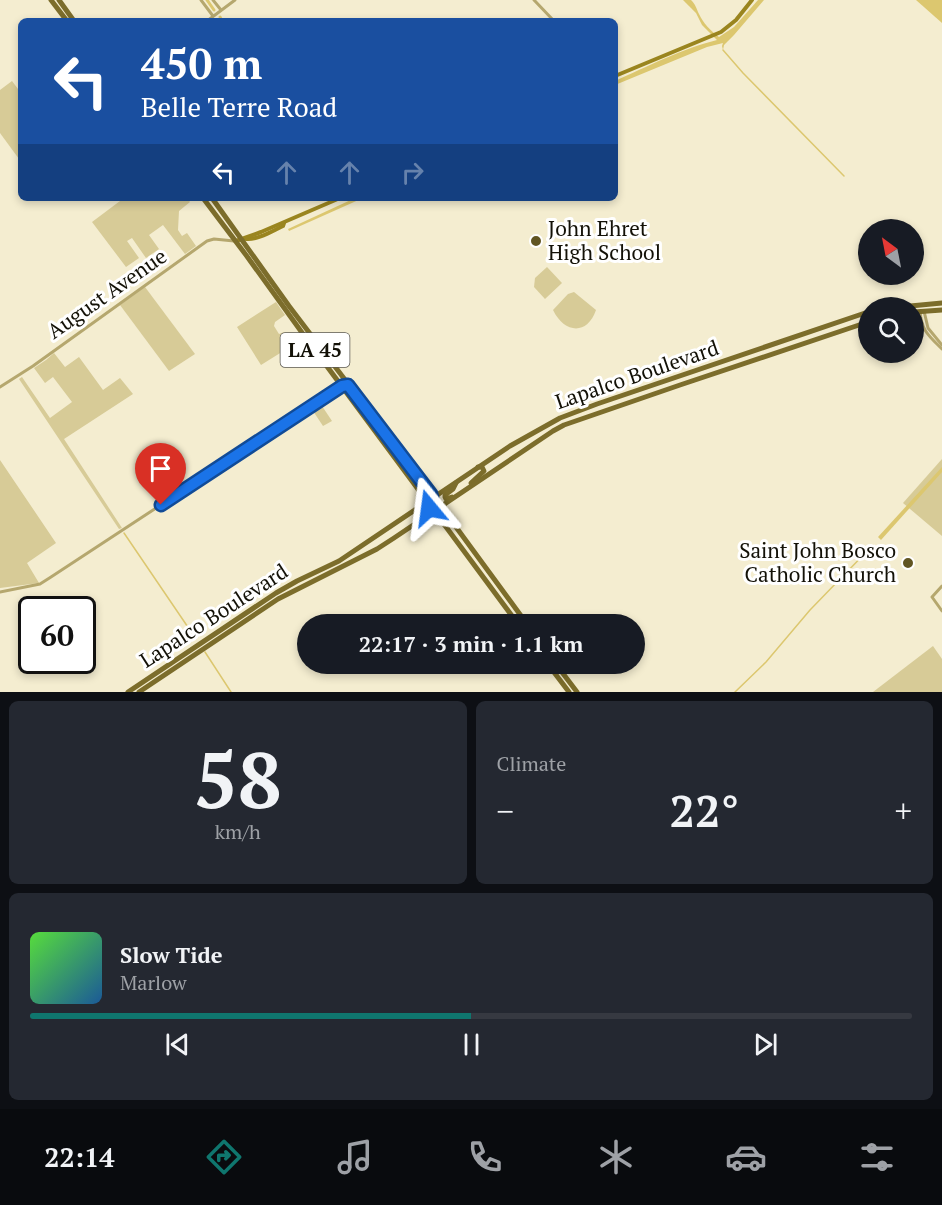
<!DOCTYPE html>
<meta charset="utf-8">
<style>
body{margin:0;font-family:"PT Serif",serif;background:#242831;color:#f1f3f6;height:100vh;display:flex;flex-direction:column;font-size:22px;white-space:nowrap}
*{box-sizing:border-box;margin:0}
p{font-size:20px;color:#9ea1a6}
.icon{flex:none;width:33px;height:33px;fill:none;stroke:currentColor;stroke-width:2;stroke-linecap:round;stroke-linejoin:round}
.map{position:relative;height:692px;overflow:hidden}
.panel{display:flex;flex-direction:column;gap:9px;padding:9px;background:#0d0f14;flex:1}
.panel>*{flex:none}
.banner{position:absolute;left:18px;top:18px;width:600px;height:183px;border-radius:9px;box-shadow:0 3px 9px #0003;background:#1a4fa0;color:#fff;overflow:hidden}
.needle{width:39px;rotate:328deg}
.tools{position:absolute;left:858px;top:219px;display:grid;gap:12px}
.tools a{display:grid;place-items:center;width:66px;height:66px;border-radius:50%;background:#171b24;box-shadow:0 3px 9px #0003;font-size:30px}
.speed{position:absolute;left:18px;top:596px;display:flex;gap:12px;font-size:30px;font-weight:700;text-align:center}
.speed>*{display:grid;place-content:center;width:78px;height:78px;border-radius:50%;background:#171b24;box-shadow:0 3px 9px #0003;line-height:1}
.speed .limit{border:3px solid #111;border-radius:9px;background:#fff;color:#111}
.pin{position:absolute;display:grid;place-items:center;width:51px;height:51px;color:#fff;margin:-62px -26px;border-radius:50% 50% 50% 0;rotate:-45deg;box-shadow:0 0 6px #0007}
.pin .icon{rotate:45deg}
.me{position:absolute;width:66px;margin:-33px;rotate:344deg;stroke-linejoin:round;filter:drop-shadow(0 0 4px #0008)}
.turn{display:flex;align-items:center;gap:21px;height:126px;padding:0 24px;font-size:27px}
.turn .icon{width:78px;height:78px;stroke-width:2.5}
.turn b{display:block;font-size:42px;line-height:51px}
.lanes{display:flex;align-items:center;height:57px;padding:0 24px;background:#0003;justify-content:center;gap:30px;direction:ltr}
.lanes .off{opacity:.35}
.big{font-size:45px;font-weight:700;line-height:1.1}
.panel .tile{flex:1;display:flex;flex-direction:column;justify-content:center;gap:9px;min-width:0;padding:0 21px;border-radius:9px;background:#242831}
.panel .dial{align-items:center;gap:0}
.dial b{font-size:78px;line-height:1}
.song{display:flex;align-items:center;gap:18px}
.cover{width:72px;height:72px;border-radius:9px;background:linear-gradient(135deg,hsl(110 70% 55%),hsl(210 70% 35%))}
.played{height:6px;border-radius:3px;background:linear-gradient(90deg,#0f766e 50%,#363941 50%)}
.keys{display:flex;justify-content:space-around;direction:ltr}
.heat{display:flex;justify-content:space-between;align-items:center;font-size:33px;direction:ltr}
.panel .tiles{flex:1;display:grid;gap:9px;grid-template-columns:1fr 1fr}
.tile:last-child{grid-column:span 2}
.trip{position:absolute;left:297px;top:614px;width:348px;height:60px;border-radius:30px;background:#171b24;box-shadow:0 3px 9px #0003;font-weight:700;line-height:60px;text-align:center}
.tab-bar{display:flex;height:96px;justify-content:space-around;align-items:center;background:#090b0e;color:#9ea1a6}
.tab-bar .icon{width:42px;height:42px}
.tab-bar .selected{color:#0f766e}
.tab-bar b{font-size:27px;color:#f1f3f6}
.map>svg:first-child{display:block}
.green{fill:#d7cb97}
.water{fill:#dcc76f}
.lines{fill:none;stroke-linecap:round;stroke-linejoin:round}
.stream{stroke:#dcc76f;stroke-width:1.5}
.canal{stroke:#dcc76f;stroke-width:3}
.tertiary{stroke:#b5a76e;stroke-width:3}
.secondary{stroke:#9a851f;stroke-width:4}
.primary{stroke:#7c6d2b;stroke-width:5}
.route-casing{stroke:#114b97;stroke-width:15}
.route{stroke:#1a73e8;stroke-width:10}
.poi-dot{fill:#615522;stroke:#fff;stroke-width:2}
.labels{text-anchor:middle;stroke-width:6;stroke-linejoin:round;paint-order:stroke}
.shield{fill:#fff;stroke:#5a5851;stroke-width:1.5}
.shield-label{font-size:20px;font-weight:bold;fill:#131107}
.poi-label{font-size:21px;fill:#131107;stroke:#fff;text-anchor:start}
.street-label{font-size:21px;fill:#131107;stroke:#fff}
</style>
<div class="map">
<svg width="942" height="692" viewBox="0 0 942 692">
<rect width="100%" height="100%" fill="#f4edd0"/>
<g class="green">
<polygon points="12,81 21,93 21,157 19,159 0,133 0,90"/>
<polygon points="124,198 161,198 163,201 168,198 187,198 190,202 179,211 178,230 182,236 187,233 196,246 185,254 163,225 149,235 159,249 146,258 132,238 127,241 139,258 126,267 92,222"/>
<polygon points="547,267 562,283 545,299 534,287 535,278"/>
<polygon points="145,287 195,354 169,371 120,305"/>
<path d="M574 292 596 310C587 336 564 333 553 310L568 294Z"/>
<polygon points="276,302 285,315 275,322 274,326 279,334 284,332 293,345 261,365 237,327"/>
<polygon points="54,353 65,367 79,357 103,390 120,378 133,394 64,439 122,528 119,529 19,379 22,377 50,418 72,402 53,377 45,383 34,368 46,360"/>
<polygon points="320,403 332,421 323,426 311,408"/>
<polygon points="942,459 942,536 903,503"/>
<polygon points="0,460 56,543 27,563 39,583 0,588"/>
<polygon points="933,646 942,659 942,692 873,692"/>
</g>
<g class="water">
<path d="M683 0H691C696 5 696 8 699 14 703 23 711 31 719 37L734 27 758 0H764L734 35 724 45 723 50 722 46 723 43 707 47 615 85V81C646 67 684 48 717 40L702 25 696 13Z"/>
<polygon points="916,0 942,0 942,23"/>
<polygon points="355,198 363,198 289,231 288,229"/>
<polygon points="942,467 942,472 881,540 878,537"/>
</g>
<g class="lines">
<g class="stream">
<polyline points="723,50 743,73 844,176"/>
<polyline points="124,533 196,639"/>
<polyline points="205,652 231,692"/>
<polyline points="735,692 766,662 810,610 873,545"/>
</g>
<g class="canal">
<polyline points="207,0 214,10"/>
<polyline points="220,17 222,21"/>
</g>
<g class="tertiary">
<polyline points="201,0 213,16"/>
<polyline points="213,0 221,10"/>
<polyline points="534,0 554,21"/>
<polyline points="207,21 235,0"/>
<path d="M920 311C921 330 929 336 942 349"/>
<polyline points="924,311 928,328 942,345"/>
<polyline points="0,387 33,366 207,241 214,239 234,241"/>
<polyline points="942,586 932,597 942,611"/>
<polyline points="0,592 40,584 51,577 342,386 346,381"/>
</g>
<g class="secondary">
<polyline points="615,76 721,32 736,20 752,0"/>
<path d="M246 239C258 240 272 231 283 226L284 223"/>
<polyline points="236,241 261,232 340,198"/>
</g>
<g class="primary">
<polyline points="51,0 67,21"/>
<polyline points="59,0 74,21"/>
<polyline points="203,198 246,255 303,334 518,624"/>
<polyline points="212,198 289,306 434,497 527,624"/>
<polyline points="889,308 942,303"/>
<polyline points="914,312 942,310"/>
<polyline points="471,483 484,471 482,467 478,467"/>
<polyline points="452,497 446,499 445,497 445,495 453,489 456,483"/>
<polyline points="416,509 419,508 421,511 417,519"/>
<polyline points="547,663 569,692"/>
<polyline points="555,663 577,692"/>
<polyline points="128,692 276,593 297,581 339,561 510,446 560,418 597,404 868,312"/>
<polyline points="139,692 278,599 377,549 394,538 553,431 564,425 680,385 868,322"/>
</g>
</g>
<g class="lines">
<defs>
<polyline id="route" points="161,505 342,386 348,385 431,494 432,498 429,508"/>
</defs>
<use href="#route" class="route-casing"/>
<use href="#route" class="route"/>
</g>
<g class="poi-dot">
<circle cx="536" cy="241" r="6"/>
<circle cx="908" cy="563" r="6"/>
</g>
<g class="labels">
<rect class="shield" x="280.5" y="333" width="69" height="34" rx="4.5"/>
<g class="shield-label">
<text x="315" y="357">LA 45</text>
</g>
<g class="poi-label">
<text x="548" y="236">John Ehret<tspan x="548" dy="24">High School</tspan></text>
<text x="896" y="558" text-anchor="end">Saint John Bosco<tspan x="896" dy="24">Catholic Church</tspan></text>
</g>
<g class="street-label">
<text transform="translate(107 294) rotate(-35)" y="7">August Avenue</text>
<text transform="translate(637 375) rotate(-19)" y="7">Lapalco Boulevard</text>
<text transform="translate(214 616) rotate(-33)" y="7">Lapalco Boulevard</text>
</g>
</g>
</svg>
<div class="tools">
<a><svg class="needle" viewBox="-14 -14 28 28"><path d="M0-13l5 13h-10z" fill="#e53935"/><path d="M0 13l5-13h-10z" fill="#9ea1a6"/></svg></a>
<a><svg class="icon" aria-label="search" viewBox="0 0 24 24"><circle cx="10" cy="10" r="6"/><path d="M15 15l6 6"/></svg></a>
</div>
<div class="speed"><div class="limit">60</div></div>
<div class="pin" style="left:161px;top:505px;background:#d93025"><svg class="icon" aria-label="arrive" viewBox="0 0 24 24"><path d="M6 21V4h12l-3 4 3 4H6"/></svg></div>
<svg class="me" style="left:429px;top:508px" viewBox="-20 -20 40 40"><path d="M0-17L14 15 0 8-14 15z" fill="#1a73e8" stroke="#fff" stroke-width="4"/></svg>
<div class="trip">22:17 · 3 min · 1.1 km</div>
<div class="banner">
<div class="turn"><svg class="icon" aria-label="left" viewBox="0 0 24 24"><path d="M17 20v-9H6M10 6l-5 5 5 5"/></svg><div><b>450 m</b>Belle Terre Road</div></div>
<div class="lanes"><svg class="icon" aria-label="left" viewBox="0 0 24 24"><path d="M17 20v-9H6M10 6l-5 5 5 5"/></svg><svg class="icon off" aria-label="ahead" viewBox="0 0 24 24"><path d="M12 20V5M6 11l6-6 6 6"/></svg><svg class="icon off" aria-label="ahead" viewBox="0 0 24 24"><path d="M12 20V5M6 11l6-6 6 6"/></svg><svg class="icon off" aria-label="right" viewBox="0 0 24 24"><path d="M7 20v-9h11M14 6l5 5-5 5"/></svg></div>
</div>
</div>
<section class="panel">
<div class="tiles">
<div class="tile dial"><b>58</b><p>km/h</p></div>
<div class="tile"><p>Climate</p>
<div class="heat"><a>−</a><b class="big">22°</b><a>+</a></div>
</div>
<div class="tile">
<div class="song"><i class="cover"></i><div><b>Slow Tide</b><p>Marlow</p></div></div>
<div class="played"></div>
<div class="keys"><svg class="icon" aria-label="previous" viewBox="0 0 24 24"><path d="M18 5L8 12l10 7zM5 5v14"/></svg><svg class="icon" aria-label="pause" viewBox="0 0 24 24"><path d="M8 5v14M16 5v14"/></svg><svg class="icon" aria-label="next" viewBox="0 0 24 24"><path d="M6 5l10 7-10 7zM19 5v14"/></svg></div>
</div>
</div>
</section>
<nav class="tab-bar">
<b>22:14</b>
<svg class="icon selected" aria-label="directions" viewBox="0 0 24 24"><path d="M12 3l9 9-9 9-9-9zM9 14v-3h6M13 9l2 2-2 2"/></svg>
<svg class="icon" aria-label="music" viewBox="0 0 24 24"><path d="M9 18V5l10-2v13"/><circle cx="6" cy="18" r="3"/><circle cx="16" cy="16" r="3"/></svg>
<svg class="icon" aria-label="phone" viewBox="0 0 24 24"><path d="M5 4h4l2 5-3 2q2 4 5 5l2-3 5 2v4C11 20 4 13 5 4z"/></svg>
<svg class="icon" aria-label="climate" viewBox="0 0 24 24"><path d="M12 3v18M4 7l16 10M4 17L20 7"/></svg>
<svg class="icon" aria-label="car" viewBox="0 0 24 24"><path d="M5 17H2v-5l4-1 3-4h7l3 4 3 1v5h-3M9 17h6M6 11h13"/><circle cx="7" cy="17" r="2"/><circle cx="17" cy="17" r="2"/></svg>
<svg class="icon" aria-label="filters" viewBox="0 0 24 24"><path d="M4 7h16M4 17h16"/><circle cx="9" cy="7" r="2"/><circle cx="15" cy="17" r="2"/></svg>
</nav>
